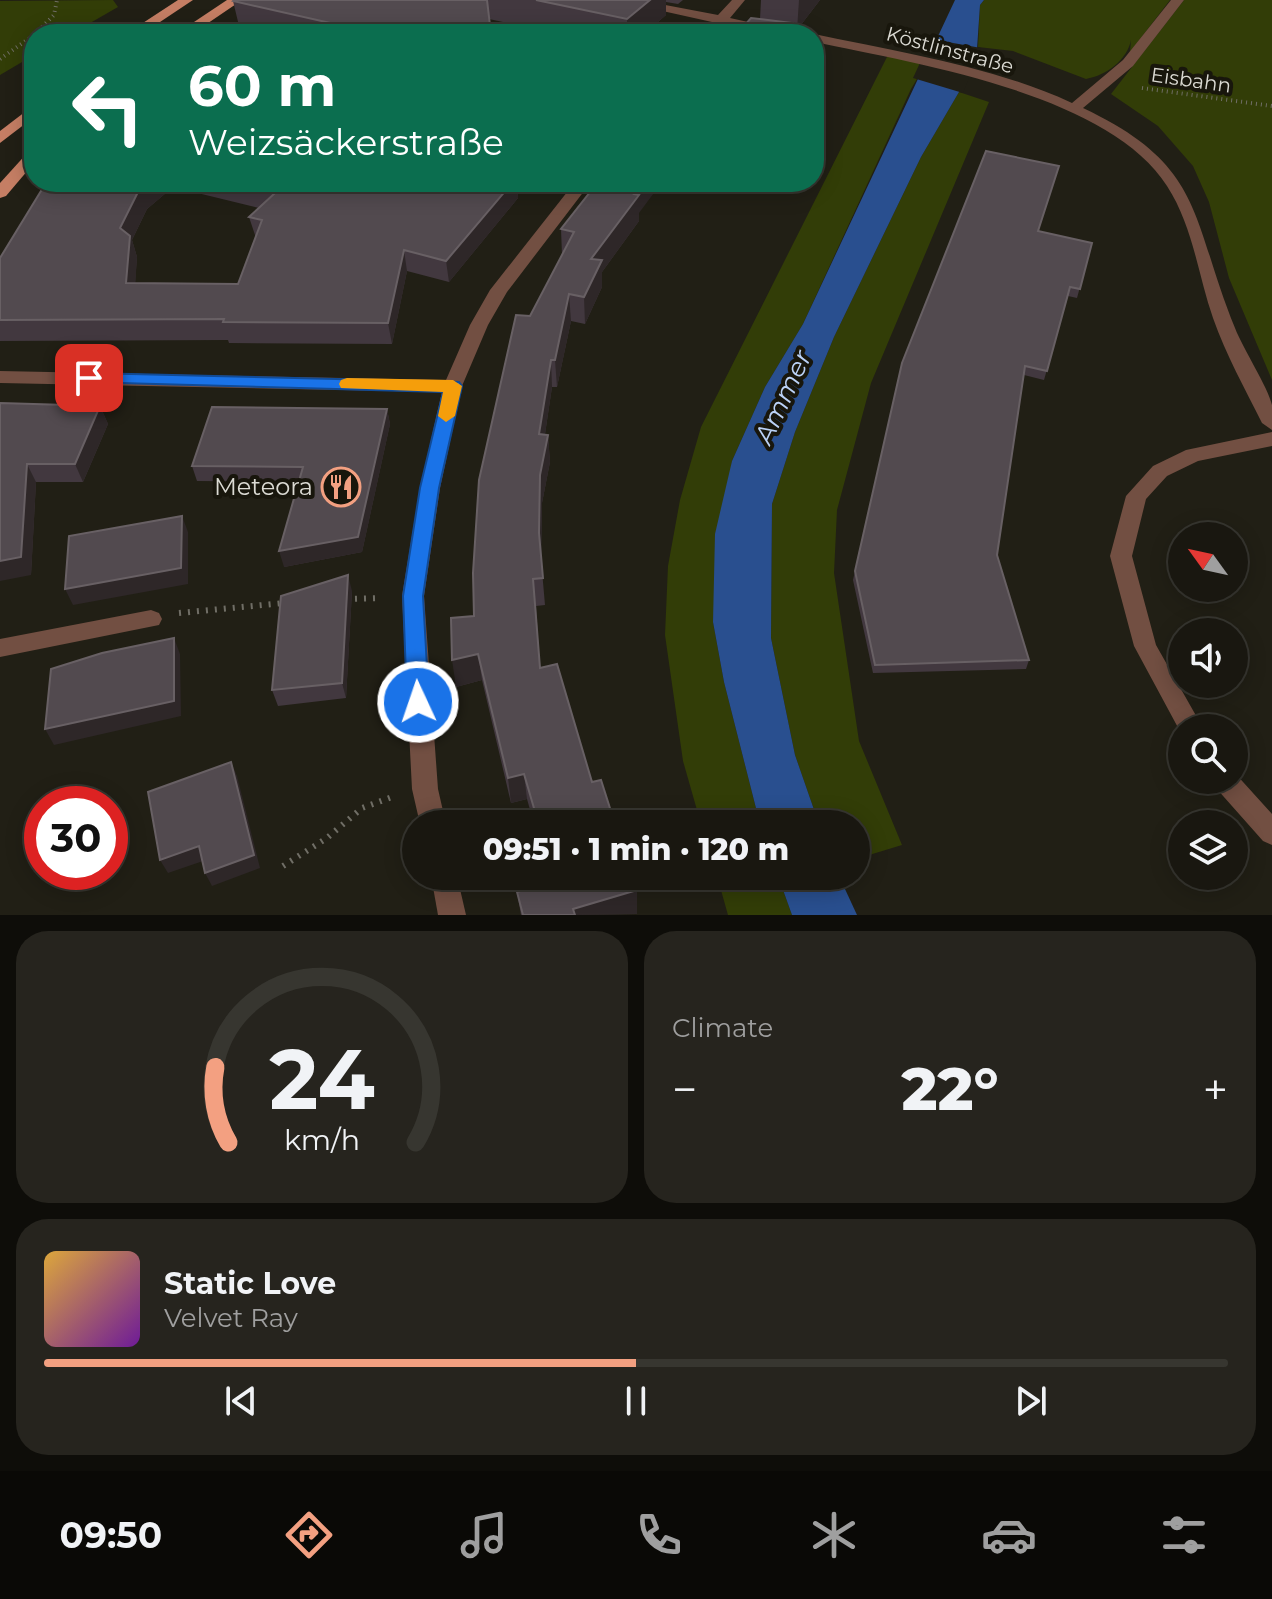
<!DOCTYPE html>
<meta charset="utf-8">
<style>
body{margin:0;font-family:Montserrat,sans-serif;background:#26241e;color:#f1f3f6;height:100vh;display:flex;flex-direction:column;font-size:30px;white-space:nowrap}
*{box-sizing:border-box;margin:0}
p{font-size:26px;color:#9f9f9f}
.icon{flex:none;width:44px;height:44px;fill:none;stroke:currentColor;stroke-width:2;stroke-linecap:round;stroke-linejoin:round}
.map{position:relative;height:915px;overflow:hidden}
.panel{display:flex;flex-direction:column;gap:16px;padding:16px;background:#0e0d09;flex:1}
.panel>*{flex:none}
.hud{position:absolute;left:24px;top:24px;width:800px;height:168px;border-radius:32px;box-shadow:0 4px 20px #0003,0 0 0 2px #373630;background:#0b6e4f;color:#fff;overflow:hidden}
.needle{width:52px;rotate:303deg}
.buttons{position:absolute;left:1168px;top:522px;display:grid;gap:16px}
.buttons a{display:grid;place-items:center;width:80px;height:80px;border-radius:50%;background:#191710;box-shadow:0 4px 20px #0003,0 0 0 2px #373630;font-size:40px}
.speed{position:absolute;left:24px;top:786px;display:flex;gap:16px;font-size:40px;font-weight:700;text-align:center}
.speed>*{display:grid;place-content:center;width:104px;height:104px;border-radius:50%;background:#191710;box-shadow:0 4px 20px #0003,0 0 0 2px #373630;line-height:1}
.speed .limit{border:12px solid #d22;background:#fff;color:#111}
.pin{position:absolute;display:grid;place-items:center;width:68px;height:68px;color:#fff;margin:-34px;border-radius:16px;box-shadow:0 4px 12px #0006}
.me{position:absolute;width:88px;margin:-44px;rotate:357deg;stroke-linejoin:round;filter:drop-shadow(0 0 6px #0008)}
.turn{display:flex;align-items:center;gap:28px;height:168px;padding:0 32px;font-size:36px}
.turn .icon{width:104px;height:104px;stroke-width:2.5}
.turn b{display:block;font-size:56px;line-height:68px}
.big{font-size:60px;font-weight:800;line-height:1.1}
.panel .widget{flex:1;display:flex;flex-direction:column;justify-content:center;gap:12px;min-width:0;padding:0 28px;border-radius:32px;background:#26241e}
.panel .dial{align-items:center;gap:0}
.dial svg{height:208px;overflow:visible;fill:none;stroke:#373630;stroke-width:7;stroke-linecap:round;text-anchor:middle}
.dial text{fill:#f1f3f6;stroke:none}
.song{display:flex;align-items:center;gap:24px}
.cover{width:96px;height:96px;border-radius:12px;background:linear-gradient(135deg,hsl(40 70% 55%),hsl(280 70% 35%))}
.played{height:8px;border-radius:4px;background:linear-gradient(90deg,#f3a081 50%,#373630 50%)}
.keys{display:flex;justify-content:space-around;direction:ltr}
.heat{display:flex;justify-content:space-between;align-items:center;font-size:44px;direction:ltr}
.panel .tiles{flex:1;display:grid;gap:16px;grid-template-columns:1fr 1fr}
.widget:last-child{grid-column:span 2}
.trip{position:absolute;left:402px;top:810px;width:468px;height:80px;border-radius:40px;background:#191710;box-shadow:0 4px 20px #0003,0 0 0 2px #373630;font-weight:800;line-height:80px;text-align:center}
.menu{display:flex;height:128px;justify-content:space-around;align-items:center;background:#0a0906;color:#9f9f9f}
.menu .icon{width:56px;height:56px}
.menu .selected{color:#f3a081}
.menu b{font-size:36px;color:#f1f3f6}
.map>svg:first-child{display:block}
.green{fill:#323d07}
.water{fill:#294f8f}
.pier{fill:#211f15}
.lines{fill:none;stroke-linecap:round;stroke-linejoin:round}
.path-far1{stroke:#706e66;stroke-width:4;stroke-dasharray:1 4;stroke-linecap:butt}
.path{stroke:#706e66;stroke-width:6;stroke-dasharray:2 7;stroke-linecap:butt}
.minor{fill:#724f42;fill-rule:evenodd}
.major{fill:#c57e64;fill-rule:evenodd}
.wall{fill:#42383f;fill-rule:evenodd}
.shaded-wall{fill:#2e2728}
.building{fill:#524a4f;stroke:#686064;stroke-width:2}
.route{fill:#1a73e8;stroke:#114b97;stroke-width:2}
.slow{fill:#f59e0b}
.labels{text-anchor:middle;stroke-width:8;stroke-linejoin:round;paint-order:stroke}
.far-street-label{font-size:20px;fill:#dbdad3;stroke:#18160c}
.poi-label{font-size:24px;fill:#dbdad3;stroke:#18160c;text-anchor:end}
.water-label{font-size:26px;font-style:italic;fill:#bbd2f7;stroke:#18160c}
</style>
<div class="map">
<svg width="1272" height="915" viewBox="0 0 1272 915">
<rect width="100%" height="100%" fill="#211f15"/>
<g class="green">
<polygon points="113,0 118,7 71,34 34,34 34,55 0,75 0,1"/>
<path d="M984 0H1170L1130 52 1131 40C1127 60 1107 75 1086 79L1013 51 978 47 980 5Z"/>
<polygon points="1184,0 1272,0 1272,380 1229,278 1209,202 1193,166 1158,126 1111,94"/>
<polygon points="889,53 927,62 911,89 803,324 765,387 732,461 713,622 724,682 760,824 701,824 683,761 665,635 668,566 680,500 701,427"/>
<polygon points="959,92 989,102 871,383 837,510 834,573 859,741 902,845 856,859 856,824 819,824 795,755 771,638 772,504 795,432 834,337 921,157"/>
<polygon points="717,876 778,876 792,915 728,915"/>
</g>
<g class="water">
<polygon points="955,0 984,0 980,5 977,49 959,92 921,157 834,337 795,432 772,504 771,638 795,755 819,824 760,824 724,682 713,622 715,534 732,461 765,387 803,324"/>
<polygon points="778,876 839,876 857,915 792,915"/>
</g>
<polygon class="pier" points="931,39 981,48 963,93 913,78"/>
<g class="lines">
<g class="path-far1">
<polyline points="35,34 54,15 57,0"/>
<polyline points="0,59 34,35"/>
<polyline points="1142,88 1272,106"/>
</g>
<g class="path">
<polyline points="346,599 380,598"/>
<polyline points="179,613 284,603"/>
<polyline points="283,866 327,838 362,808 392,797"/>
</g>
<g class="minor">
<polygon points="613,0 639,0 718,15 732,0 745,0 730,18 802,34 774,34 724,24 715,34 701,34 712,22"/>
<path d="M1171 0H1184L1133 66 1083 108C1206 166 1190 218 1235 328 1243 349 1268 387 1272 405 1272 413 1272 422 1272 430L1262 423C1245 389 1226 355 1213 318 1198 275 1193 226 1167 186 1109 94 915 63 814 42V34C899 52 992 66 1072 103L1123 60Z"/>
<polygon points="575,182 591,182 507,292 488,325 462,386 440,488 424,596 438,789 446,824 420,824 412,789 402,596 420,488 442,392 0,383 0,371 446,380 470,325 490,290"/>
<polygon points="1272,432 1272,446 1198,461 1167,476 1146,499 1132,556 1156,645 1203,728 1182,728 1182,735 1134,646 1110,556 1126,496 1153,466 1186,450"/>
<polygon points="151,610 159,613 162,619 159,625 0,657 0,639"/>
<polygon points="1234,772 1272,814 1272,845 1263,841 1216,788 1212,780 1234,780"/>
<polygon points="431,876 457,876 466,915 438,915"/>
</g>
<g class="major">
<polygon points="178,0 193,0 142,34 126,34"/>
<polygon points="227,0 242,0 192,34 176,34"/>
<polygon points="34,105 34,117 0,143 0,131"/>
<polygon points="34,149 34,163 6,196 0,198 0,183 29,151"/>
</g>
</g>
<g class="wall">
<polygon points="234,0 683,0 678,4 666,2 666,15 644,34 560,34 489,19 491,34 258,34 240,30 233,1"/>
<polygon points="761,0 820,0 797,30 792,29 791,34 737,34 760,19"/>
<path d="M53 182H517L518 198 449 282 407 271 392 344 229 343 228 340 0 341V258ZM173 187 259 208 249 217 256 238 238 284 135 283 137 257 132 240 147 209Z"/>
<polygon points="639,213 639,221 602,272 602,287 585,324 571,321 557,387 552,387 545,434 548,435 550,462 542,503 541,559 545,605 536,606 540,668 592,782 615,824 534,824 527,799 511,803 482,680 456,687 474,616 530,316 562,255 561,229"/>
<polygon points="1038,231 1092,243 1077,298 1068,296 1044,380 1024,375 997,555 1029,660 1026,669 873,673 853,580 902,363"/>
<polygon points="0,403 100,406 108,424 83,482 36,482 31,575"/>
<polygon points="387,409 390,424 362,552 284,567 298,482 197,481 192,466"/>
<polygon points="352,591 346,698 278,706 272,690"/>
<polygon points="536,876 632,876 637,890 637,914 521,915 517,892 538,886"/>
</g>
<g class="shaded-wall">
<polygon points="650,0 666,0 666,15 644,34 627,34 627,19"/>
<polygon points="799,0 820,0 797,30"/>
<polygon points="792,23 791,34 783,34"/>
<polygon points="148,182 171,182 173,187 147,209 132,240 137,257 134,304 126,283 120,228 140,188"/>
<polygon points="513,182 517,182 518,198 449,282 446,261"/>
<polygon points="642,182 662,182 639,213 639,221 602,272 602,287 585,324 584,297 591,259"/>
<polygon points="404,250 407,271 392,344 388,323"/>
<polygon points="569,294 571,321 557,387 555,360"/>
<polygon points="551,360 552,387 541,461 539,434"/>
<polygon points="100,406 108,424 83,482 75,464"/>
<polygon points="387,409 390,424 362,552 284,567 279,551"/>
<polygon points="548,435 550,462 542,503 541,560 539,533 540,475"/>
<polygon points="27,464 36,482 31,575 0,581 0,561"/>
<polygon points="182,516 188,532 188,584 73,605 65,589"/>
<polygon points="348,575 352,591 346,698 342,683"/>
<polygon points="174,638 180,654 181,716 54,745 45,729"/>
<polygon points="478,654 482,680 456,687 452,660"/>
<polygon points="231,762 237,776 260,868 212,886 205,873"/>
<polygon points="524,774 527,799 511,803 508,778"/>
<polygon points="199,846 206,860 168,873 160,860"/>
<polygon points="637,890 637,914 573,915 573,909"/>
</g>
<g class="building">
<polygon points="234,0 487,0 491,34 379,34 233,1"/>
<polygon points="536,0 650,0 627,19"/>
<polygon points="751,18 792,23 783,34 737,34"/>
<polygon points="986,151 1059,166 1038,231 1092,243 1080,289 1070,287 1047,371 1025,366 997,555 1029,660 875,665 855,571 902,363"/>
<polygon points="53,182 148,182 140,188 120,228 130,236 126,283 238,284 262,220 249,217 275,193 229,182 513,182 446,261 404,250 388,323 223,322 224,319 0,320 0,258 41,191"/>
<polygon points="598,182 642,182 634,194 639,195 591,259 602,260 584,297 569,294 555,360 551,360 539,434 548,435 540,475 539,533 543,578 533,579 540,668 557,664 592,782 601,780 615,824 537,824 538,822 524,774 508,778 478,654 452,660 451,618 474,616 473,573 479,480 516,315 530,316 574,232 561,229"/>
<polygon points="0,403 100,406 75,464 27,464 21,557 0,561"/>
<polygon points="212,407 387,409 358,537 279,551 303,467 192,466"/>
<polygon points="182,516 181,568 65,589 69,536"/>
<polygon points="348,575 342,683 272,690 281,596"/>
<polygon points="174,638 174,701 45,729 51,669 102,653"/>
<polygon points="231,762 254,855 205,873 199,846 160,860 148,792"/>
<polygon points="538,876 632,876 637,890 573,909 575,915 523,915 517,892 541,885"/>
</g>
<polygon class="route" points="89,373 459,382 462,386 439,488 423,596 429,702 426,708 418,711 410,708 407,702 403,596 420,488 443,392 83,382 80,378"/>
<polygon class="slow" points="347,378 453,380 462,386 455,416 446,422 438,416 443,392 341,388 339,384 341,380"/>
<defs>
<symbol id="restaurant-ring" viewBox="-11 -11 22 22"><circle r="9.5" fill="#18160c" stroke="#f3a081" stroke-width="1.5"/><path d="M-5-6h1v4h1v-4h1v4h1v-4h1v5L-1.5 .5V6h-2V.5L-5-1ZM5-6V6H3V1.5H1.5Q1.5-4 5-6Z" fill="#f3a081"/></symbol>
</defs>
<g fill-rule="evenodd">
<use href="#restaurant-ring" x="319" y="465" width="44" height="44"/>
</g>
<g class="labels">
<g class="far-street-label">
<text transform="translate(950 50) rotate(15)" y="7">Köstlinstraße</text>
<text transform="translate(1191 80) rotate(8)" y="7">Eisbahn</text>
</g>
<g class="poi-label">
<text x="313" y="495">Meteora</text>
</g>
<g class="water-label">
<text transform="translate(783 397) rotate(-65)" y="9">Ammer</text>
</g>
</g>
</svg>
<div class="buttons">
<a><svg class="needle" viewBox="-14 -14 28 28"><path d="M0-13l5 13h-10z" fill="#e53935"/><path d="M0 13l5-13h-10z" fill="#9f9f9f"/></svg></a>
<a><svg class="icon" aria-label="sound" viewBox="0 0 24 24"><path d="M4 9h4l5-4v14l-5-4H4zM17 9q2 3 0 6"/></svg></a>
<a><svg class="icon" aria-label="search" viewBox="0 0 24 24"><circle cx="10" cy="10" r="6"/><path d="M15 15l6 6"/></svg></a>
<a><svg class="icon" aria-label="layers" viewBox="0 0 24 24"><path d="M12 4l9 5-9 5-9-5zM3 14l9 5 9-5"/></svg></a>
</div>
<div class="speed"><div class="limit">30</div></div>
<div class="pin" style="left:89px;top:378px;background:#d93025"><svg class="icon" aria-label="arrive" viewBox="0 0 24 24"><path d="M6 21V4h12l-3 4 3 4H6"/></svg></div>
<svg class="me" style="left:418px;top:702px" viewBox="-20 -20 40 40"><circle r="17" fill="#1a73e8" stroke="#fff" stroke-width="3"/><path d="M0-11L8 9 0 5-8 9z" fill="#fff"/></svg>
<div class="trip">09:51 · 1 min · 120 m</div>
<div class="hud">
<div class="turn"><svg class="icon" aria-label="left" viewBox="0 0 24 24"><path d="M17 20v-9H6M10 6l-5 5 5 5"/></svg><div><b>60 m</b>Weizsäckerstraße</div></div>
</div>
</div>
<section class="panel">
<div class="tiles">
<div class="widget dial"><svg viewBox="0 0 100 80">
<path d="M14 69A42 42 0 1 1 86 69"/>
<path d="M14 69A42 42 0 0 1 9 40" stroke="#f3a081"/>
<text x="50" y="56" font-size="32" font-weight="700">24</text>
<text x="50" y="72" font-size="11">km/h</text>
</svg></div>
<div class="widget"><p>Climate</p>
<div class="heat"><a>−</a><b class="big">22°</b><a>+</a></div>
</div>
<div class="widget">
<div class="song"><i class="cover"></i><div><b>Static Love</b><p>Velvet Ray</p></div></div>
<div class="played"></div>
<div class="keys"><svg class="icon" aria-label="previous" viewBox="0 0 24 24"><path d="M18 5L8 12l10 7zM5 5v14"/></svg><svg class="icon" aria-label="pause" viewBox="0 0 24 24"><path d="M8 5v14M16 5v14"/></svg><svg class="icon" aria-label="next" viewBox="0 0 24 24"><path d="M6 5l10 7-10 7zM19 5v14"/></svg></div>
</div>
</div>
</section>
<nav class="menu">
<b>09:50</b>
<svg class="icon selected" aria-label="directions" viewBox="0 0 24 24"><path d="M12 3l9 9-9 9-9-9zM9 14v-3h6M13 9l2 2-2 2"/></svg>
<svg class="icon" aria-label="music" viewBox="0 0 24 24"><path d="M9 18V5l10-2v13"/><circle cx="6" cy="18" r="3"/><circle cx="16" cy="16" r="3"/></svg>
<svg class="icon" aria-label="phone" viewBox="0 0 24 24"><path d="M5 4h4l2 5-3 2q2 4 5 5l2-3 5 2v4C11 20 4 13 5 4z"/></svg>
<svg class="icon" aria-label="climate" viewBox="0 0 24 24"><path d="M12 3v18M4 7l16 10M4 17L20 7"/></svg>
<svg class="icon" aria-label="car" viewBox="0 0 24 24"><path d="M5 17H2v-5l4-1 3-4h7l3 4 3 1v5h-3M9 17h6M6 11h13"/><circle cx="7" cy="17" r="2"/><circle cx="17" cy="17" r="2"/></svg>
<svg class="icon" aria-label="filters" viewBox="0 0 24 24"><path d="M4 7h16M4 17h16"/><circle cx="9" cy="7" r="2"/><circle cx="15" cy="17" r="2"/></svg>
</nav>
